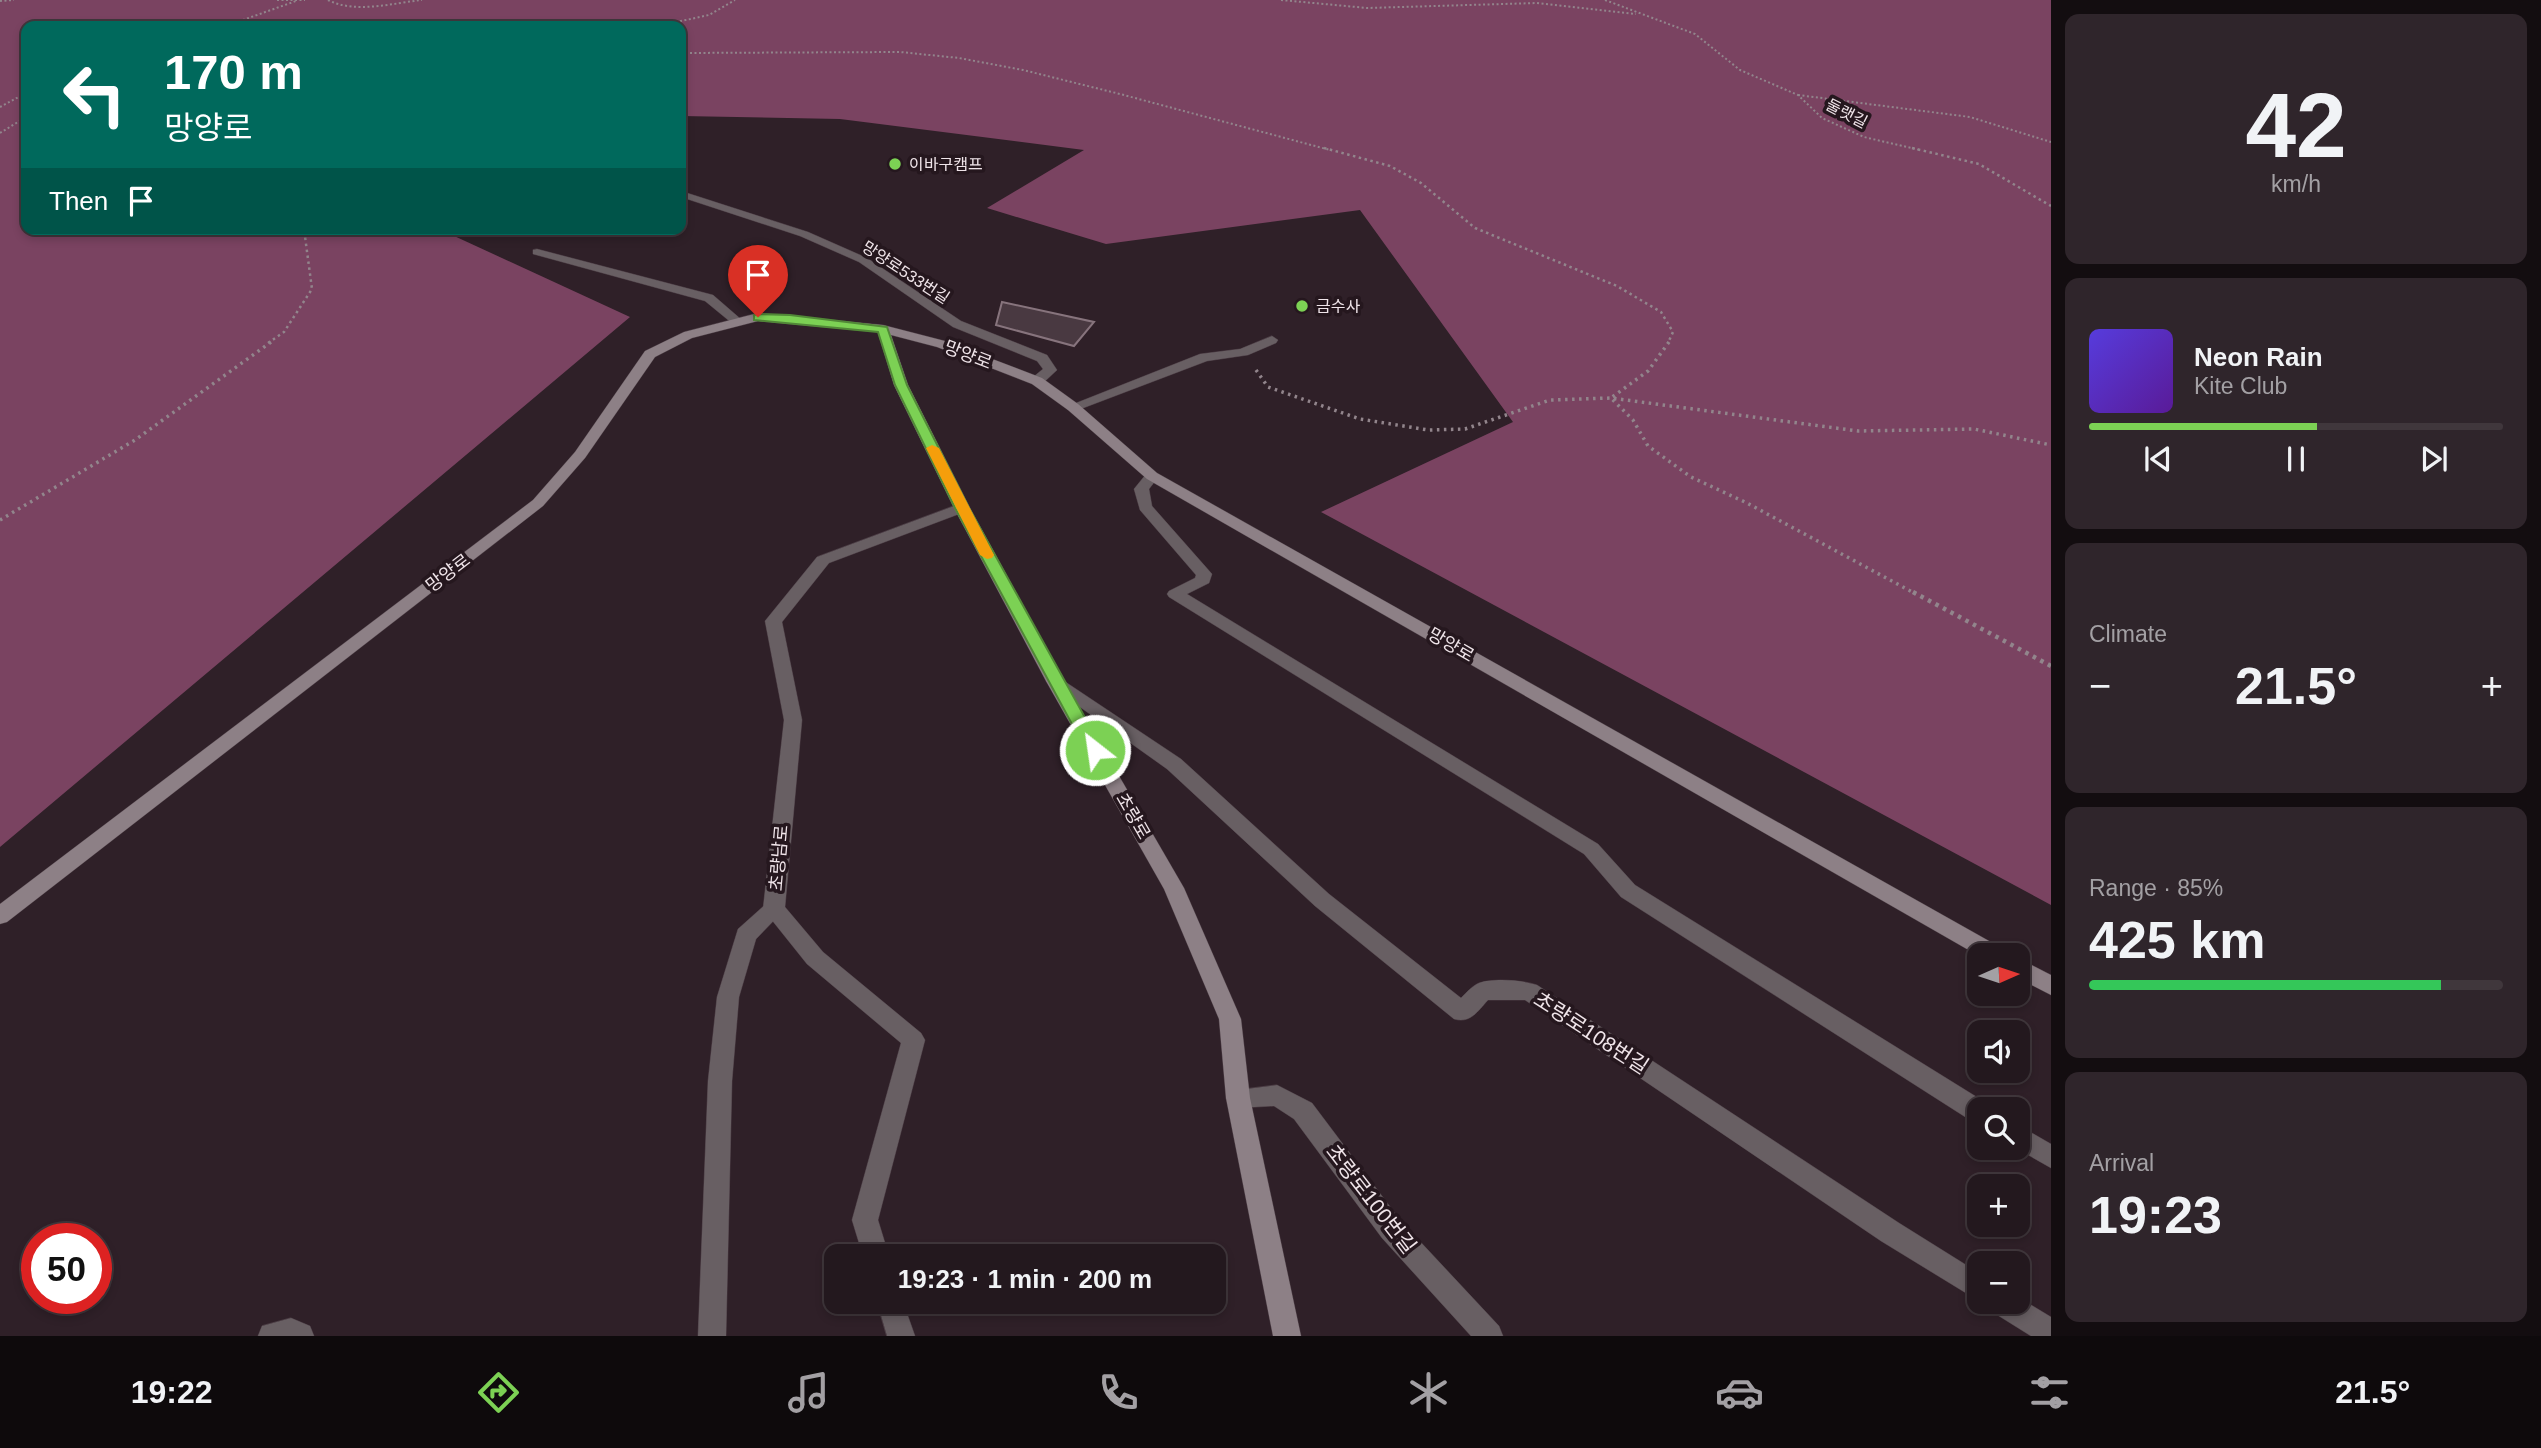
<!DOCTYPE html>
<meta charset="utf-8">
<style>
body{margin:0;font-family:Arial,"Noto Sans KR",sans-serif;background:#2f252b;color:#f1f3f6;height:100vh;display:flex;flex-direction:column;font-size:26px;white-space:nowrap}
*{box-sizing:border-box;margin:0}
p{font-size:23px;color:#a3a0a4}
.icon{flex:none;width:38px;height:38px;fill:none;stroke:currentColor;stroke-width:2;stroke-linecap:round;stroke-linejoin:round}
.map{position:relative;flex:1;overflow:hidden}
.panel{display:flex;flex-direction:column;gap:14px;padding:14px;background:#130d10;width:490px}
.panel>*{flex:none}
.banner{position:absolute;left:21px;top:21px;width:665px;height:214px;border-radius:14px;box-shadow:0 4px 10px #0003,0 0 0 2px #40373c;background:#00695c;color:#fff;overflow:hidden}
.needle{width:46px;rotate:87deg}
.fabs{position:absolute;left:1967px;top:943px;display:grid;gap:14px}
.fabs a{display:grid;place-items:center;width:63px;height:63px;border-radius:14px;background:#23181e;box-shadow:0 4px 10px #0003,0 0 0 2px #40373c;font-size:35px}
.speed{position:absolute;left:21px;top:1223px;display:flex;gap:14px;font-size:35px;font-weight:700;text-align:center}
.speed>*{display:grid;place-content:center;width:91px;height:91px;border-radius:50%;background:#23181e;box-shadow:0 4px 10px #0003,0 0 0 2px #40373c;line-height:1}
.speed .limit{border:10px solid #d22;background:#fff;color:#111}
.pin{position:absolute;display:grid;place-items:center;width:60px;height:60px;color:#fff;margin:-72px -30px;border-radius:50% 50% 50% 0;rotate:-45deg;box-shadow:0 0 7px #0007}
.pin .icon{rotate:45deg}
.me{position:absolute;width:77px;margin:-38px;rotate:330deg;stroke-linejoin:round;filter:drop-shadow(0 0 5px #0008)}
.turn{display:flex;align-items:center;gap:24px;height:147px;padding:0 28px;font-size:32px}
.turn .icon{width:91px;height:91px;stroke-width:2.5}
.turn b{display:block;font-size:49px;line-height:60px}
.then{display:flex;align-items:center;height:66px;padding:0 28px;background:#0003;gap:14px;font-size:26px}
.big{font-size:52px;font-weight:700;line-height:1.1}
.panel .widget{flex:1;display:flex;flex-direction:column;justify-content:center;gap:10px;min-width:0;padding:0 24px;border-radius:14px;background:#2f252b}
.panel .dial{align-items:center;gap:0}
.dial b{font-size:91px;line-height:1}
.song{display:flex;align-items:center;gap:21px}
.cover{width:84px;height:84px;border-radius:10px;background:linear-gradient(135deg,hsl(250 70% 55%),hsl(270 70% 35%))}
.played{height:7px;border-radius:4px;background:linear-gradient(90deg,#7cd154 55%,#40373c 55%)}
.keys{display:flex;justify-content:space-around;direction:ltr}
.heat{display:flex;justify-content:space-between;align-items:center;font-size:38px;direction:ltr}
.charge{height:10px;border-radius:5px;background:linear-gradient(90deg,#34c759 85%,#40373c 0)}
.trip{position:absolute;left:824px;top:1244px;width:402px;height:70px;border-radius:14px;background:#23181e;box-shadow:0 4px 10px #0003,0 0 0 2px #40373c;font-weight:700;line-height:70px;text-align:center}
.dock{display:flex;height:112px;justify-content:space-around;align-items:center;background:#0e0a0c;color:#a3a0a4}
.dock .icon{width:49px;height:49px}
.dock .selected{color:#7cd154}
.dock b{font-size:32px;color:#f1f3f6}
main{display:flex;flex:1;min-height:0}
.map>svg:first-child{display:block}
.forest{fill:#7a4361}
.building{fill:#493941;stroke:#87747d;stroke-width:2}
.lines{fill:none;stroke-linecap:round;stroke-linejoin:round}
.service-casing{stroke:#4a3b43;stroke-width:1}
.minor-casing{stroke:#4a3b43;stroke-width:1}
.tertiary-casing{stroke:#4a3b43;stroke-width:1}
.secondary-casing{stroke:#4a3b43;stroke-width:1}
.path-far3{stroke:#92858c;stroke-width:2;stroke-dasharray:2 2.5;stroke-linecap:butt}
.path-far2{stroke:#92858c;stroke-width:2.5;stroke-dasharray:2.5 3.5;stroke-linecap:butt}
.path-far1{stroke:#92858c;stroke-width:3.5;stroke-dasharray:2.5 4.5;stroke-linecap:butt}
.path{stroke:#92858c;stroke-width:4.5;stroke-dasharray:3.5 5;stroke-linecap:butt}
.service{fill:#685f63;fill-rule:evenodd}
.minor{fill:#685f63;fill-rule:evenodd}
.tertiary{fill:#685f63;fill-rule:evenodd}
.secondary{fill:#8d8086;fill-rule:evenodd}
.route{fill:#7cd154;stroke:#518837;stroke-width:2}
.slow{fill:#f59e0b}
.poi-dot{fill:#7cd154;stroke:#25171e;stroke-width:2.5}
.labels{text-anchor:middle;stroke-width:7;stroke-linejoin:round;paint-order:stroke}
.far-street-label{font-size:16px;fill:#efe4e9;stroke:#25171e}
.far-poi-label{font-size:16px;fill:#efe4e9;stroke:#25171e;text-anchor:start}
.street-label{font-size:18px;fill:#efe4e9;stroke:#25171e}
.near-street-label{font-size:21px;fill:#efe4e9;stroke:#25171e}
</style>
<main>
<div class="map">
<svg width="2051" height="1336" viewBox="0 0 2051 1336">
<rect width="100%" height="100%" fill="#2f2028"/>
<polygon class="forest" points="0,0 2051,0 2051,905 1321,512 1513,422 1360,210 1106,244 987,208 1084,150 840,119 681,116 681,26 26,26 26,229 439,229 630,317 0,847"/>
<polygon class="building" points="1002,302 1094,322 1074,346 996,325"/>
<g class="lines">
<defs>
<g id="service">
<polygon points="681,191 808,232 867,258 961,321 1047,355 1057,370 1042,384 1032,384 1032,378 1043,369 1037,361 953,327 859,262 800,236 681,197"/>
<polygon points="537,249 713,295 743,321 741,324 733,324 705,301 533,254 533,250"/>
<polygon points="1272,336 1278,340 1276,343 1248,355 1207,361 1078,410 1068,410 1066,407 1200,354 1240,349"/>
<polygon points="1152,472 1159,476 1149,489 1152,506 1212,574 1209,583 1187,594 1598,844 1635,885 1988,1104 1990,1110 1979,1110 1979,1123 1970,1120 1621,897 1584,854 1169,597 1167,594 1169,591 1195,578 1196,575 1140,510 1134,489 1147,473"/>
<path d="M1055 675 1181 759 1329 894 1461 998C1466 993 1472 986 1479 983 1493 978 1523 980 1537 985L1899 1223 1979 1273V1301L1881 1241 1525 1000H1488C1478 1011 1470 1024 1454 1019L1315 906 1167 769 1049 685 1046 681 1049 677Z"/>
<polygon points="2018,1125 2051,1144 2051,1168 2016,1148"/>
<polygon points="2018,1297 2051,1317 2051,1336 2031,1336 1991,1311 1988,1302 2018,1302"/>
</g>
<g id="minor">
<polygon points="774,901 781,903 785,909 756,939 739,997 732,1081 726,1336 698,1336 708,1081 717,997 738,929 767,903"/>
<polygon points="1277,1085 1312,1103 1400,1220 1499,1326 1503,1336 1471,1336 1382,1238 1294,1119 1274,1106 1238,1108 1230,1105 1226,1098 1230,1091"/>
<polygon points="291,1318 310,1326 314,1336 258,1336 262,1326"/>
</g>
<g id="tertiary">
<polygon points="962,503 970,508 967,511 829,563 782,622 802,720 785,907 823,952 921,1033 925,1040 878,1220 889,1256 863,1256 852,1220 901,1043 807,964 763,909 784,720 765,621 817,557"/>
<polygon points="877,1302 903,1302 915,1336 887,1336"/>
</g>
<g id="secondary">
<polygon points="758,313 883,325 945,341 1042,378 1078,404 1157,473 2005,950 2008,956 1979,956 1147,479 1068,410 1032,384 937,347 891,335 908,385 970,508 1064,681 1184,888 1241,1019 1250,1098 1301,1336 1273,1336 1226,1098 1219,1019 1164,889 1046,681 954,508 894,385 878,332 758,321 692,338 655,357 585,458 543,506 7,922 0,924 0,904 533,500 575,452 645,351 684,332"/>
<polygon points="2018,958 2051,975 2051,995 2018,978"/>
</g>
</defs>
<use href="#service" class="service-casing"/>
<use href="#minor" class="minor-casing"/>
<use href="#tertiary" class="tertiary-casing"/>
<use href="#secondary" class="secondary-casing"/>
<g class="path-far3">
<polyline points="277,0 305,0"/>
<path d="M328 0C355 14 393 3 422 0"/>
<polyline points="1281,0 1367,8 1537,3 1636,14"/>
<polyline points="1605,0 1695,34 1740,70 1798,95 1822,118 1864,137 1920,150"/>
<polyline points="0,1 14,0"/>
<polyline points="224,26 239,21"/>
<polyline points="236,26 243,20 296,1"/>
<polyline points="658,26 709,15 735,0"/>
<polyline points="681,53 900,52 959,58 1023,70 1120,94 1330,150"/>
<polyline points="1798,95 1970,117 2051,142"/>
<polyline points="0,107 26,93"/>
<polyline points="0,133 26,117"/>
</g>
<g class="path-far2">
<polyline points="1324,148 1390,166 1421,183 1475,228 1617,286 1661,312 1673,332 1668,343"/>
<polyline points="1912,148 1979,164 2051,206"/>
<polyline points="268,343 284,332 312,289 304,229"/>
</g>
<g class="path-far1">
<polyline points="1669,342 1648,371 1611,398 1633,420 1648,446 1691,477 1747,503 1916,594"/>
<polyline points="1256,370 1268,387 1360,419 1428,430 1465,429 1550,400 1611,398 1858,431 1974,429 2051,445"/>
<polyline points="0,520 135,440 271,342"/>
</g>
<polyline class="path" points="1913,592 2051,666"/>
<use href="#service" class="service"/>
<use href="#minor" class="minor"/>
<use href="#tertiary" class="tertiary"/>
<use href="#secondary" class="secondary"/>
</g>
<polygon class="route" points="758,314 790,315 887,327 907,385 969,508 1103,750 1101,754 1089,754 1086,750 955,508 895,385 878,332 754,320 754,315"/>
<polygon class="slow" points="932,445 939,448 994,555 992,558 987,559 980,555 926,448"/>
<g class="poi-dot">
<circle cx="895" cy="164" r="7"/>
<circle cx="1302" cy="306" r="7"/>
</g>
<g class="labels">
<g class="far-street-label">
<text transform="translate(1847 113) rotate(27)" y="6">둘랫길</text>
<text transform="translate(906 272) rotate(33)" y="6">망양로533번길</text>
</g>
<g class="far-poi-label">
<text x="909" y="170">이바구캠프</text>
<text x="1316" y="312">금수사</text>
</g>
<g class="street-label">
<text transform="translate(968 355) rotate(21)" y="6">망양로</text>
<text transform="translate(448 573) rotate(-37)" y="6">망양로</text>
<text transform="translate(1451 645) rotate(30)" y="6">망양로</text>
<text transform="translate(1133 816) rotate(60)" y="6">초량로</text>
<text transform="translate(779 858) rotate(-85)" y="6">초량남로</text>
</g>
<g class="near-street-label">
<text transform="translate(1591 1033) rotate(33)" y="7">초량로108번길</text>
<text transform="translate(1371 1199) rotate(52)" y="7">초량로100번길</text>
</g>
</g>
</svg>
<div class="fabs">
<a><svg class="needle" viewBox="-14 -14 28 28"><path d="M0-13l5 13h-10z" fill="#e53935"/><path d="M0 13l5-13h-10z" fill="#a3a0a4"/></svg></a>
<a><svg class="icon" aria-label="sound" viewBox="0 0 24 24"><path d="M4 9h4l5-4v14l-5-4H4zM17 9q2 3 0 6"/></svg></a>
<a><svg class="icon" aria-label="search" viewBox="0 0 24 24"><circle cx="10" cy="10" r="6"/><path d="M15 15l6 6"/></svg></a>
<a>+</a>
<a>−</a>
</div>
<div class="speed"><div class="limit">50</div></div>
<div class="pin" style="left:758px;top:317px;background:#d93025"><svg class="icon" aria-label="arrive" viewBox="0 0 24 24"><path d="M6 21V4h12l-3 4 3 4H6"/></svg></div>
<svg class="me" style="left:1095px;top:750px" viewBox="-20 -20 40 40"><circle r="17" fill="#7cd154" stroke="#fff" stroke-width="3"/><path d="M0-11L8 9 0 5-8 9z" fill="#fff"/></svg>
<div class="trip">19:23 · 1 min · 200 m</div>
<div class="banner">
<div class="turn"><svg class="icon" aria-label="left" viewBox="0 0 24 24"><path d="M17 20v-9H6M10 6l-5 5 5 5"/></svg><div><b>170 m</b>망양로</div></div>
<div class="then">Then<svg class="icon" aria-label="arrive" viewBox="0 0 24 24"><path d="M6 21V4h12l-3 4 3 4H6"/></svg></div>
</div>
</div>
<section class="panel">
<div class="widget dial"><b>42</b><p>km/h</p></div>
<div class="widget">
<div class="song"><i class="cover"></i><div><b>Neon Rain</b><p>Kite Club</p></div></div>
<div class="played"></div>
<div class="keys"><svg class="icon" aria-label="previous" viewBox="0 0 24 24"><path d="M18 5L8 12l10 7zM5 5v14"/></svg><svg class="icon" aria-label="pause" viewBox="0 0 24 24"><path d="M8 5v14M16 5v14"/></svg><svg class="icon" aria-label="next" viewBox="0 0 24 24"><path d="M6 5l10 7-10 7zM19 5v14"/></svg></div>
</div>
<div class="widget"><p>Climate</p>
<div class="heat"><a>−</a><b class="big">21.5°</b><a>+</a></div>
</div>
<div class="widget"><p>Range · 85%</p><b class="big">425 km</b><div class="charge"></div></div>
<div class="widget"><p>Arrival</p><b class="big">19:23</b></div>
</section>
</main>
<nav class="dock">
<b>19:22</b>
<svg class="icon selected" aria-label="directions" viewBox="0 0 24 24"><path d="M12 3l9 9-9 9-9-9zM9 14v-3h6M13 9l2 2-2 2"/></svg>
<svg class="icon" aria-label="music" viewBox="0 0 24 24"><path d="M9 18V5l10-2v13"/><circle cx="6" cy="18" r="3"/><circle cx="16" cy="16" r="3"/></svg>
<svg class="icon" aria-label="phone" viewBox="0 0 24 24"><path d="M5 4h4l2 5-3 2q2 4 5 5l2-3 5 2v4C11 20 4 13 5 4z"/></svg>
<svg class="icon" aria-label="climate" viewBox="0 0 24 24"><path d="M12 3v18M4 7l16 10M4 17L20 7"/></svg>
<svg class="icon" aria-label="car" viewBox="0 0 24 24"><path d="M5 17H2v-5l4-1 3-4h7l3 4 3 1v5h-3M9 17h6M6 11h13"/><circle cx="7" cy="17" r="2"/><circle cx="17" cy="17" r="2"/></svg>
<svg class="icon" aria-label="filters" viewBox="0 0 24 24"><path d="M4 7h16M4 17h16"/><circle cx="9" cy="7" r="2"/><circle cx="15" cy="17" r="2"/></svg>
<b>21.5°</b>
</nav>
